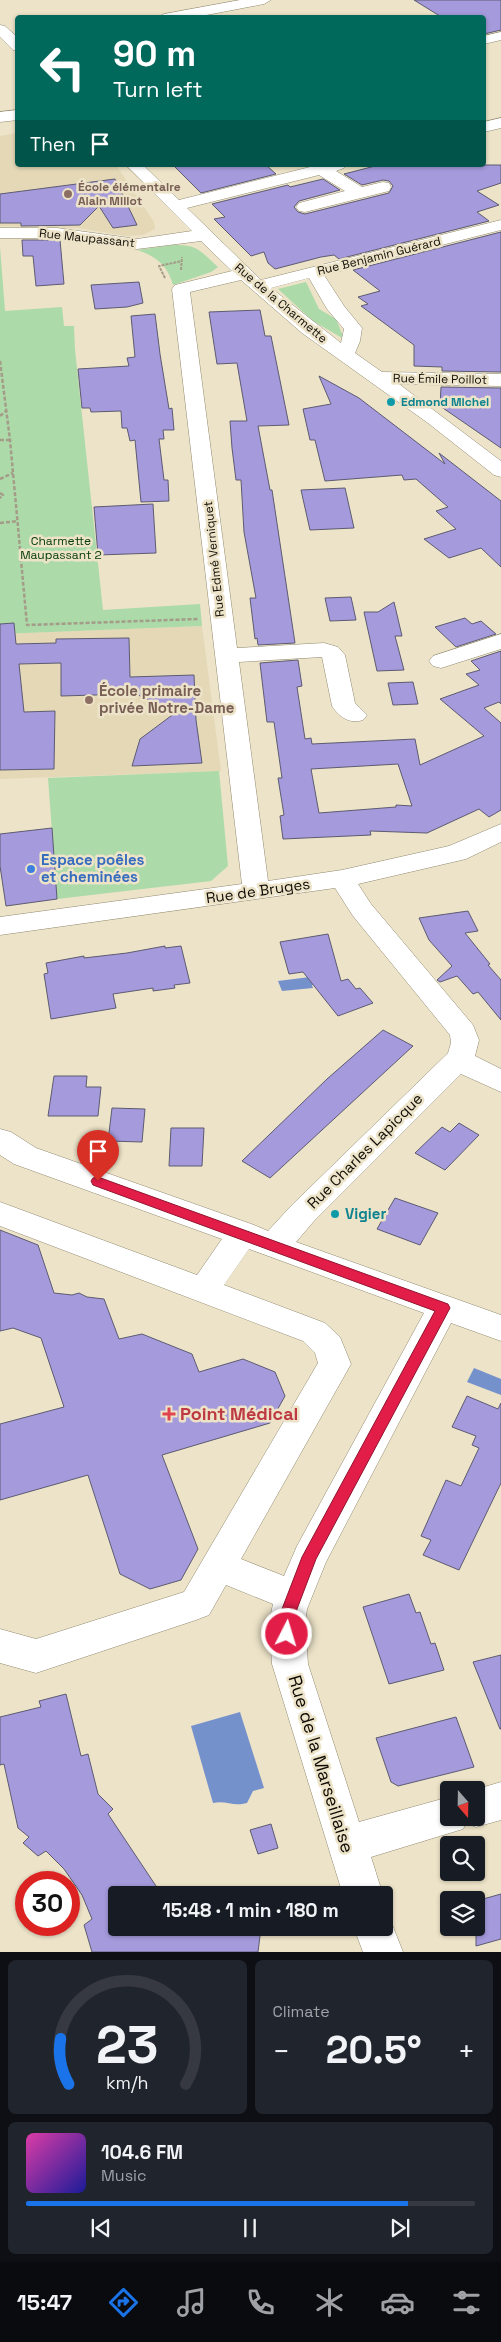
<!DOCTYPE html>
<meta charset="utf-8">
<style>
body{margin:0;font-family:"Space Grotesk",sans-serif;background:#20242c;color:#f1f3f6;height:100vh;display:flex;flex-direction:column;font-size:19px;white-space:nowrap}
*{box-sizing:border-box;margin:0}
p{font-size:16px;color:#9ea1a6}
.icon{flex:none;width:28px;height:28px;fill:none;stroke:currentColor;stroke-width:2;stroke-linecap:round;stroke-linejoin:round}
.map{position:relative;height:1952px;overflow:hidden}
.drawer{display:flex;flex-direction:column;gap:8px;padding:8px;background:#0d0f14;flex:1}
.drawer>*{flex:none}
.banner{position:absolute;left:15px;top:15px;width:471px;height:152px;border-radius:5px;box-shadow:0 1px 4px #0004;background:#00695c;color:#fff;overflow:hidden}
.needle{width:32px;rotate:160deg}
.fabs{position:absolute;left:440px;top:1781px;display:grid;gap:10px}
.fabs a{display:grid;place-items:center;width:45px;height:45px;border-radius:5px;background:#171b24;box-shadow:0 1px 4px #0004;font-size:25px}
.speed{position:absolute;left:15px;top:1871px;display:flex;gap:10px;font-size:25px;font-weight:700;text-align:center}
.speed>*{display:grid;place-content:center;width:65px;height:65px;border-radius:50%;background:#171b24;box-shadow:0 1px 4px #0004;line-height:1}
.speed .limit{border:8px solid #d22;background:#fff;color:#111}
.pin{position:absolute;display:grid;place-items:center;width:42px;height:42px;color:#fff;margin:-51px -21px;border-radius:50% 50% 50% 0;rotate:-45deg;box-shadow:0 0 5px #0007}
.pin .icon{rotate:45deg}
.me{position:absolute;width:55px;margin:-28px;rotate:5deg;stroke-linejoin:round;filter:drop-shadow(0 0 4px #0008)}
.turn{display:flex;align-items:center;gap:18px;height:105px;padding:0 15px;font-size:22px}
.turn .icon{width:65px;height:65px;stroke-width:2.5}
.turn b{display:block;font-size:35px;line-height:42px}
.then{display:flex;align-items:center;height:48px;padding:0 15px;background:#0003;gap:10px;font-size:19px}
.big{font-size:38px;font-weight:700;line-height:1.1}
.drawer .widget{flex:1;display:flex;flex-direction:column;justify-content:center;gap:8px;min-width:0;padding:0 18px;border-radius:8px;background:#20242c}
.drawer .dial{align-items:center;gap:0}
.dial svg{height:130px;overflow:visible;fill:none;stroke:#363941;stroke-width:7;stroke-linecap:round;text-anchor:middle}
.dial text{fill:#f1f3f6;stroke:none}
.song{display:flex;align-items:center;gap:15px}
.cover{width:60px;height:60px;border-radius:8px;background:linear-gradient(135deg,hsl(320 70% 55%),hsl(240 70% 35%))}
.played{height:5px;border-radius:2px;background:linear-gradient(90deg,#1a73e8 85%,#363941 85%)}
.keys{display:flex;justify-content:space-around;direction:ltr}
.heat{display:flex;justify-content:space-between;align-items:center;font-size:28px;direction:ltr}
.drawer .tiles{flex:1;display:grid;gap:8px;grid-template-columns:1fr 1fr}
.widget:last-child{grid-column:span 2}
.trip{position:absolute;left:108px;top:1886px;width:285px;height:50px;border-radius:5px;background:#171b24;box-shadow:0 1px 4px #0004;font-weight:700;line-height:50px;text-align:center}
.menu{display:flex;height:80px;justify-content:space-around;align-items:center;background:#090b0e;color:#9ea1a6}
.menu .icon{width:35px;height:35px}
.menu .on{color:#1a73e8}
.menu b{font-size:22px;color:#f1f3f6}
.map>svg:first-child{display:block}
.built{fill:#e4d8b7}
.green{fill:#acdaa9}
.water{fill:#7591cc}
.building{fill:#a49adc;stroke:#5d5b71;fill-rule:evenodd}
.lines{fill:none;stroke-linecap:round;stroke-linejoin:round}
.minor-casing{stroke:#928a72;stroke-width:1}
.path-far1{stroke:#a49c88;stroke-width:2;stroke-dasharray:3 1;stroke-linecap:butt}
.path{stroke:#a49c88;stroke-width:2.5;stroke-dasharray:4 2;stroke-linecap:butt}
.minor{fill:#fff;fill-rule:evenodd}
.route{fill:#e11d48;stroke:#92132f}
.education-dot{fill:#8d6e63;stroke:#ece3c8;stroke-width:2}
.culture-dot{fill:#0f9aa8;stroke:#ece3c8;stroke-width:2}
.shop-dot{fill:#3f7fe0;stroke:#ece3c8;stroke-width:2}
.health-dot{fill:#e0444e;stroke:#ece3c8;stroke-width:2}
.labels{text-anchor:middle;stroke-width:5;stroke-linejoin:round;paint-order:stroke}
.far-education-label{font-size:12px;font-weight:bold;fill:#785e54;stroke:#ece3c8;text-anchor:start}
.far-street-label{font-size:12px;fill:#0f0b04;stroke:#ece3c8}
.far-culture-label{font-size:12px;font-weight:bold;fill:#0d838f;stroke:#ece3c8;text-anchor:start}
.far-park-label{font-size:12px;fill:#023a04;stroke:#ece3c8}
.education-label{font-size:15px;font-weight:bold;fill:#785e54;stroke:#ece3c8;text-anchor:start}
.shop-label{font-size:15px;font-weight:bold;fill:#366cbe;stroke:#ece3c8;text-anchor:start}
.street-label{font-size:15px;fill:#0f0b04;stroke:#ece3c8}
.culture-label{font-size:15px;font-weight:bold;fill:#0d838f;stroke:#ece3c8;text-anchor:start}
.near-health-label{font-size:18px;font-weight:bold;fill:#be3a42;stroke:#ece3c8;text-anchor:start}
.near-street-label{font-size:18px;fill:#0f0b04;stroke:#ece3c8}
</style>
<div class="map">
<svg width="501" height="1952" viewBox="0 0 501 1952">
<rect width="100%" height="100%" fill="#ece3c8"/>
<g class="built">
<polygon points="17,133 18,165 116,165 154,222 155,229 143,235 127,236 78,228 0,226 0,136"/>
<polygon points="202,626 221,771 0,779 0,634"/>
</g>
<g class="green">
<path d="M173 245C198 244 200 251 218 267L211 272 173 285C168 266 156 256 137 250Z"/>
<polygon points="0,247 5,311 62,307 64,326 74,326 75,350 103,610 200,604 202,626 0,634"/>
<polygon points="306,282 319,309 336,319 344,339 313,321 278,289"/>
<polygon points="219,771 228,866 211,881 57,899 48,778"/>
</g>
<g class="water">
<polygon points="310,977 316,984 312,985 313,988 282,991 278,981"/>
<polygon points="474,1368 501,1379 501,1395 467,1382"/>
<path d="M240 1712 264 1788 253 1791 247 1803C233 1807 226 1800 213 1803L191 1726Z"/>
</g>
<g class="building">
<polygon points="414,0 501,0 501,30 484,34 484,18 443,18"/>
<polygon points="173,165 266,165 276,174 201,193"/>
<polygon points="379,165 501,165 501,183 477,191 499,205 477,212 489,221 339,259 334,255 321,257 275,269 268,263 264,252 251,256 214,219 225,217 212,204 288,185 290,187 323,179 340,190 299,201 294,207 298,212 305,214 389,193 393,186 389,181 383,180 362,185 344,174"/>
<polygon points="115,179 137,225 113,228 99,206 80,225 21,226 21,223 0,223 0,194"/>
<polygon points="501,232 501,372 442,371 442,367 414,366 414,345 361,306 368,304 358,297 380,291 353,270"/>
<polygon points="22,240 60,240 64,284 36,286 33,256 23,256"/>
<polygon points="139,282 143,303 127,307 95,309 91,285"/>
<polygon points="260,310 265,336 271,336 289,425 258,426 270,490 272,490 295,643 258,645 257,638 255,639 250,598 256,598 244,532 241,480 236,480 232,448 230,421 247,421 237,363 217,364 209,312"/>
<polygon points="155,314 160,354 169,409 172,408 174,430 163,430 164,439 159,439 164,480 168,480 169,501 141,502 135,440 130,441 127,428 122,428 121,411 91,412 90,408 82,408 78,369 129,366 127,358 135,357 131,316"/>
<polygon points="319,376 359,398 445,464 439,453 501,501 501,567 481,548 449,558 424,539 456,529 436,511 448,507 416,479 404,480 402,475 325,481 315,440 310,440 303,409 331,404"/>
<polygon points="441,387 501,388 501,448 440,406"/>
<polygon points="345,488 354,528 310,530 301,490"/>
<polygon points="153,504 156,553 98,555 94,507"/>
<polygon points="351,597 356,620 330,621 325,598"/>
<polygon points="394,602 402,636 395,636 404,670 377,671 364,612 378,612"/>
<polygon points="465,618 472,624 481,621 496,634 456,647 435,627"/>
<polygon points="14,623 16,644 56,643 56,639 129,638 130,677 194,675 196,720 202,763 132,766 140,739 175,713 130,691 130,694 61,696 61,663 19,664 24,712 55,711 54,769 0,770 0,624"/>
<path d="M501 651V704L499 702 484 708 501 723V810L489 817 479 809 427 833 370 831 371 835 283 839 280 816 284 815 278 778H282L274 722H267L260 663 298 660 302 686 297 687 305 739 311 738 312 744 415 739 420 765 484 736 440 699 479 685 466 674 480 670 471 661ZM398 764 412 806 396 805V807L319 813 311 769Z"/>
<polygon points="413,682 418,704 393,705 388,683"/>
<polygon points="52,828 57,899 6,906 0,866 0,834"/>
<polygon points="468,911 478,931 465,933 490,964 488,965 501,980 501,1020 478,992 473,994 457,976 440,982 437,980 452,966 429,940 419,918"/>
<polygon points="328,934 341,981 348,979 356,989 360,988 373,1003 338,1016 303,972 289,974 280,942"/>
<polygon points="165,946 165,948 181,946 190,983 174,985 175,988 153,991 153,988 113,994 116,1008 51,1019 44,974 48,973 46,963 84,956 84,958 127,953"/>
<polygon points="383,1030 413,1046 270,1178 242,1161 327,1079"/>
<polygon points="54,1076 87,1076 86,1087 101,1087 98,1116 48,1116"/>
<polygon points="112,1108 145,1109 142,1142 108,1141"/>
<polygon points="459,1123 479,1135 445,1170 415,1153 442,1127 450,1132"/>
<polygon points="171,1128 204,1128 202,1166 169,1166"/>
<polygon points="395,1198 438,1213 420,1245 377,1229"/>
<polygon points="0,1230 38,1245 54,1293 72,1295 79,1293 87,1297 104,1299 119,1339 142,1334 192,1354 199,1372 243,1359 275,1372 285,1396 270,1423 162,1455 198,1549 181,1580 150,1589 120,1574 88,1475 0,1500 0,1424 64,1407 41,1338 13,1328 0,1331"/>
<polygon points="467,1396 498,1409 501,1403 501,1483 459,1570 423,1555 431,1540 421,1536 446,1480 461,1486 479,1448 472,1445 476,1436 452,1427"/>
<polygon points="409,1594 416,1613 420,1612 431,1644 435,1643 444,1670 389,1684 363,1607"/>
<polygon points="501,1655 501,1729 500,1729 473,1662"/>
<polygon points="66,1694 81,1756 88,1754 98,1794 113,1809 108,1814 162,1895 116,1895 116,1928 261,1928 258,1952 92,1952 84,1925 92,1919 82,1895 64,1869 46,1851 38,1856 23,1843 29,1837 18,1828 4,1764 0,1765 0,1717 41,1707 39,1701"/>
<polygon points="456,1717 474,1767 398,1786 391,1782 376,1738"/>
<polygon points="271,1824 278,1848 258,1854 250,1830"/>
<polygon points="501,1894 501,1939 476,1946 476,1901"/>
</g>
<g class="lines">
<defs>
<g id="minor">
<polygon points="240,0 271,0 264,4 191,18 157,18 164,14"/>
<polygon points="0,25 5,26 18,38 18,51 13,50 0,37"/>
<polygon points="501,32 501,40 484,44 484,36"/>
<polygon points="18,110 18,120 0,122 0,112"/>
<polygon points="501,118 501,128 484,132 484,122"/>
<path d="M126 165H143L179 200 318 165H346L344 168 336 171 362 187 383 182 389 183 391 187 389 191 305 212 299 211 296 207 299 203 345 191 319 175 187 208 261 280 501 220V230L324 275 344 306 362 328 360 341 355 353 382 372 501 374V386L399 384 501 461V477L494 475 428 423 302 333 241 280 190 292 237 648 324 643 338 647 345 655 355 703 367 715 363 720C350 724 340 718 332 706L322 657 239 662 268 881 342 870 449 846 501 824V842L466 859 358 884 371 904 473 1025 479 1040 475 1056 501 1069V1092L461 1074 314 1221 296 1242 501 1315V1341L451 1323 326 1562 307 1609 305 1623 308 1664 359 1822 449 1797V1818H476V1790H474L501 1782V1820L476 1827 466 1823 463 1829 371 1857 383 1895H343L272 1664 269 1623 273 1604 226 1585 209 1615 196 1620 36 1673 0 1663V1629L36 1639 184 1592 318 1363 315 1353 303 1341 0 1226V1202L197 1275 222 1239 14 1164 0 1155V1129L11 1132 36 1148 254 1225 268 1231 292 1205 448 1053 451 1043 450 1035 353 916 335 888 0 935V917L242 884 172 289 175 285 232 271 201 241 137 249 57 238H0V228H57L137 239 192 231ZM309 278 327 309 344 329 341 343 271 288ZM249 1249 424 1313 297 1546 284 1576 241 1559 351 1364 340 1337 325 1323 224 1285Z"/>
<polygon points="501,634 501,649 441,668 433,666 429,661 433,656"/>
<polygon points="384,1912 388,1914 403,1952 363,1952 354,1928 384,1928"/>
</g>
</defs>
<use href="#minor" class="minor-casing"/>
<g class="path-far1">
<polyline points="181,270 182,257"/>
<polyline points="165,278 159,266 182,261"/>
</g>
<g class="path">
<polyline points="0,361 10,440 27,625 198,619"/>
<polyline points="0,416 6,411"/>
<polyline points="0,440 10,440"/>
<polyline points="0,479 13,473"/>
<polyline points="0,493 3,495 0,498"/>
<polyline points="0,523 18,521"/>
</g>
<use href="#minor" class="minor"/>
</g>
<polygon class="route" points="98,1177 448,1304 450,1308 316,1559 297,1609 292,1638 287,1640 282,1638 280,1634 282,1609 302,1557 435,1311 93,1185 91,1181 93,1178"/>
<g class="education-dot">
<circle cx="68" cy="194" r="5"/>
<circle cx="89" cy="700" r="5"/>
</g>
<g class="culture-dot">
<circle cx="391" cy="402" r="5"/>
<circle cx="335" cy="1214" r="5"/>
</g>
<circle class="shop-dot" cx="31" cy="869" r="5"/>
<path class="health-dot" d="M166.5 1406.5h5v5h5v5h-5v5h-5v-5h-5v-5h5z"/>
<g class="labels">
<g class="far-education-label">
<text x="78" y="191">École élémentaire<tspan x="78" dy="14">Alain Millot</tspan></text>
</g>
<g class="far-street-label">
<text transform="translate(87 238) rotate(6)" y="4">Rue Maupassant</text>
<text transform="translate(379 256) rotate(-14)" y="4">Rue Benjamin Guérard</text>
<text transform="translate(281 303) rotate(40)" y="4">Rue de la Charmette</text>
<text transform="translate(440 379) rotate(1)" y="4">Rue Émile Poillot</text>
<text transform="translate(214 559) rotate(-96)" y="4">Rue Edmé Verniquet</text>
</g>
<g class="far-culture-label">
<text x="401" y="406">Edmond Michel</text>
</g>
<g class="far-park-label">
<text x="61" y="545">Charmette<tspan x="61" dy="14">Maupassant 2</tspan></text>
</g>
<g class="education-label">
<text x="99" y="696">École primaire<tspan x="99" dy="17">privée Notre-Dame</tspan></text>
</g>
<g class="shop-label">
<text x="41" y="865">Espace poêles<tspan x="41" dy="17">et cheminées</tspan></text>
</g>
<g class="street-label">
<text transform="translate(258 891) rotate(-8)" y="5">Rue de Bruges</text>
<text transform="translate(365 1151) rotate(-45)" y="5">Rue Charles Lapicque</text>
</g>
<g class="culture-label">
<text x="345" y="1219">Vigier</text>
</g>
<g class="near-health-label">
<text x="180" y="1420">Point Médical</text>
</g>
<g class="near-street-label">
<text transform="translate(321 1764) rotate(73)" y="6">Rue de la Marseillaise</text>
</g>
</g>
</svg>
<div class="fabs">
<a><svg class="needle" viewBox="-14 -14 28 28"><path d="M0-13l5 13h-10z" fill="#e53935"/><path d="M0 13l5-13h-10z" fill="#9ea1a6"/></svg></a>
<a><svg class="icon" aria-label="search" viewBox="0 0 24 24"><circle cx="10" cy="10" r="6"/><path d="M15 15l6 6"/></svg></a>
<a><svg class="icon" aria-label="layers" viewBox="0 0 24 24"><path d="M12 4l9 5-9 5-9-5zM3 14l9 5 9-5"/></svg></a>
</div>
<div class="speed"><div class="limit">30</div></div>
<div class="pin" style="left:98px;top:1181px;background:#d93025"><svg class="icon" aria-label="arrive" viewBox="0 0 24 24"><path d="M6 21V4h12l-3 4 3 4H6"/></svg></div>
<svg class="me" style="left:287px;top:1634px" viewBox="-20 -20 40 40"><circle r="17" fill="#e11d48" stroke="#fff" stroke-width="3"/><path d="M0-11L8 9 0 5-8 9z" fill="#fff"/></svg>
<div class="trip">15:48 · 1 min · 180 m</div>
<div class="banner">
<div class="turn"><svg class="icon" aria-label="left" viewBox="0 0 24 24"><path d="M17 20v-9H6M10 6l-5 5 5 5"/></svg><div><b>90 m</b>Turn left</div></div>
<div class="then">Then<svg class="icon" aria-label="arrive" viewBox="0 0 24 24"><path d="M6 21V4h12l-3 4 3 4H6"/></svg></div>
</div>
</div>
<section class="drawer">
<div class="tiles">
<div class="widget dial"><svg viewBox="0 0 100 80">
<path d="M14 69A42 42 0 1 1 86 69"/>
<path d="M14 69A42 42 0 0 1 9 41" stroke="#1a73e8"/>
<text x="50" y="56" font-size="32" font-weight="700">23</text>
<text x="50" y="72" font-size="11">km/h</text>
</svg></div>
<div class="widget"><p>Climate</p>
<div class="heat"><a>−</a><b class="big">20.5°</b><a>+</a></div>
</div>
<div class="widget">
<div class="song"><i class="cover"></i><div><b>104.6 FM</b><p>Music</p></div></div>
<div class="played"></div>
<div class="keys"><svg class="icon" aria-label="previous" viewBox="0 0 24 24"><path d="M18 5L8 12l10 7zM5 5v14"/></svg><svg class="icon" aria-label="pause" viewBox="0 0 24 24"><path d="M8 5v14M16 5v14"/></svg><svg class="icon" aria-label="next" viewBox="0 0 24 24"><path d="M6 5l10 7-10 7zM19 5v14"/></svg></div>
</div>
</div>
</section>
<nav class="menu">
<b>15:47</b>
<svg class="icon on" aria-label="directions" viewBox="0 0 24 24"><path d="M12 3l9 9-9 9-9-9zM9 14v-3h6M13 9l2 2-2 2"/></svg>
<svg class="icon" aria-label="music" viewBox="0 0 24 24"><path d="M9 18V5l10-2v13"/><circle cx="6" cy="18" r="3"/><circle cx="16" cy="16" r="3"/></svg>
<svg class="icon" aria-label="phone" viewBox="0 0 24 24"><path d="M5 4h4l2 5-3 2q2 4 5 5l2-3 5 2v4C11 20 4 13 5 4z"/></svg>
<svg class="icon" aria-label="climate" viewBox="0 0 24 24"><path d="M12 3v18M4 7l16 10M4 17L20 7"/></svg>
<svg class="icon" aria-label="car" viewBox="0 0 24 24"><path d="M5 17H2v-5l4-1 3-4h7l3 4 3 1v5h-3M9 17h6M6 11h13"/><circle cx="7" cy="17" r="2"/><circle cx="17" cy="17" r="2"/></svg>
<svg class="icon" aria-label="filters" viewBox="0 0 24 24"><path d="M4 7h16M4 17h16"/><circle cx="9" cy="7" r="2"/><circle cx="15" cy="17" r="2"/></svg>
</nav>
